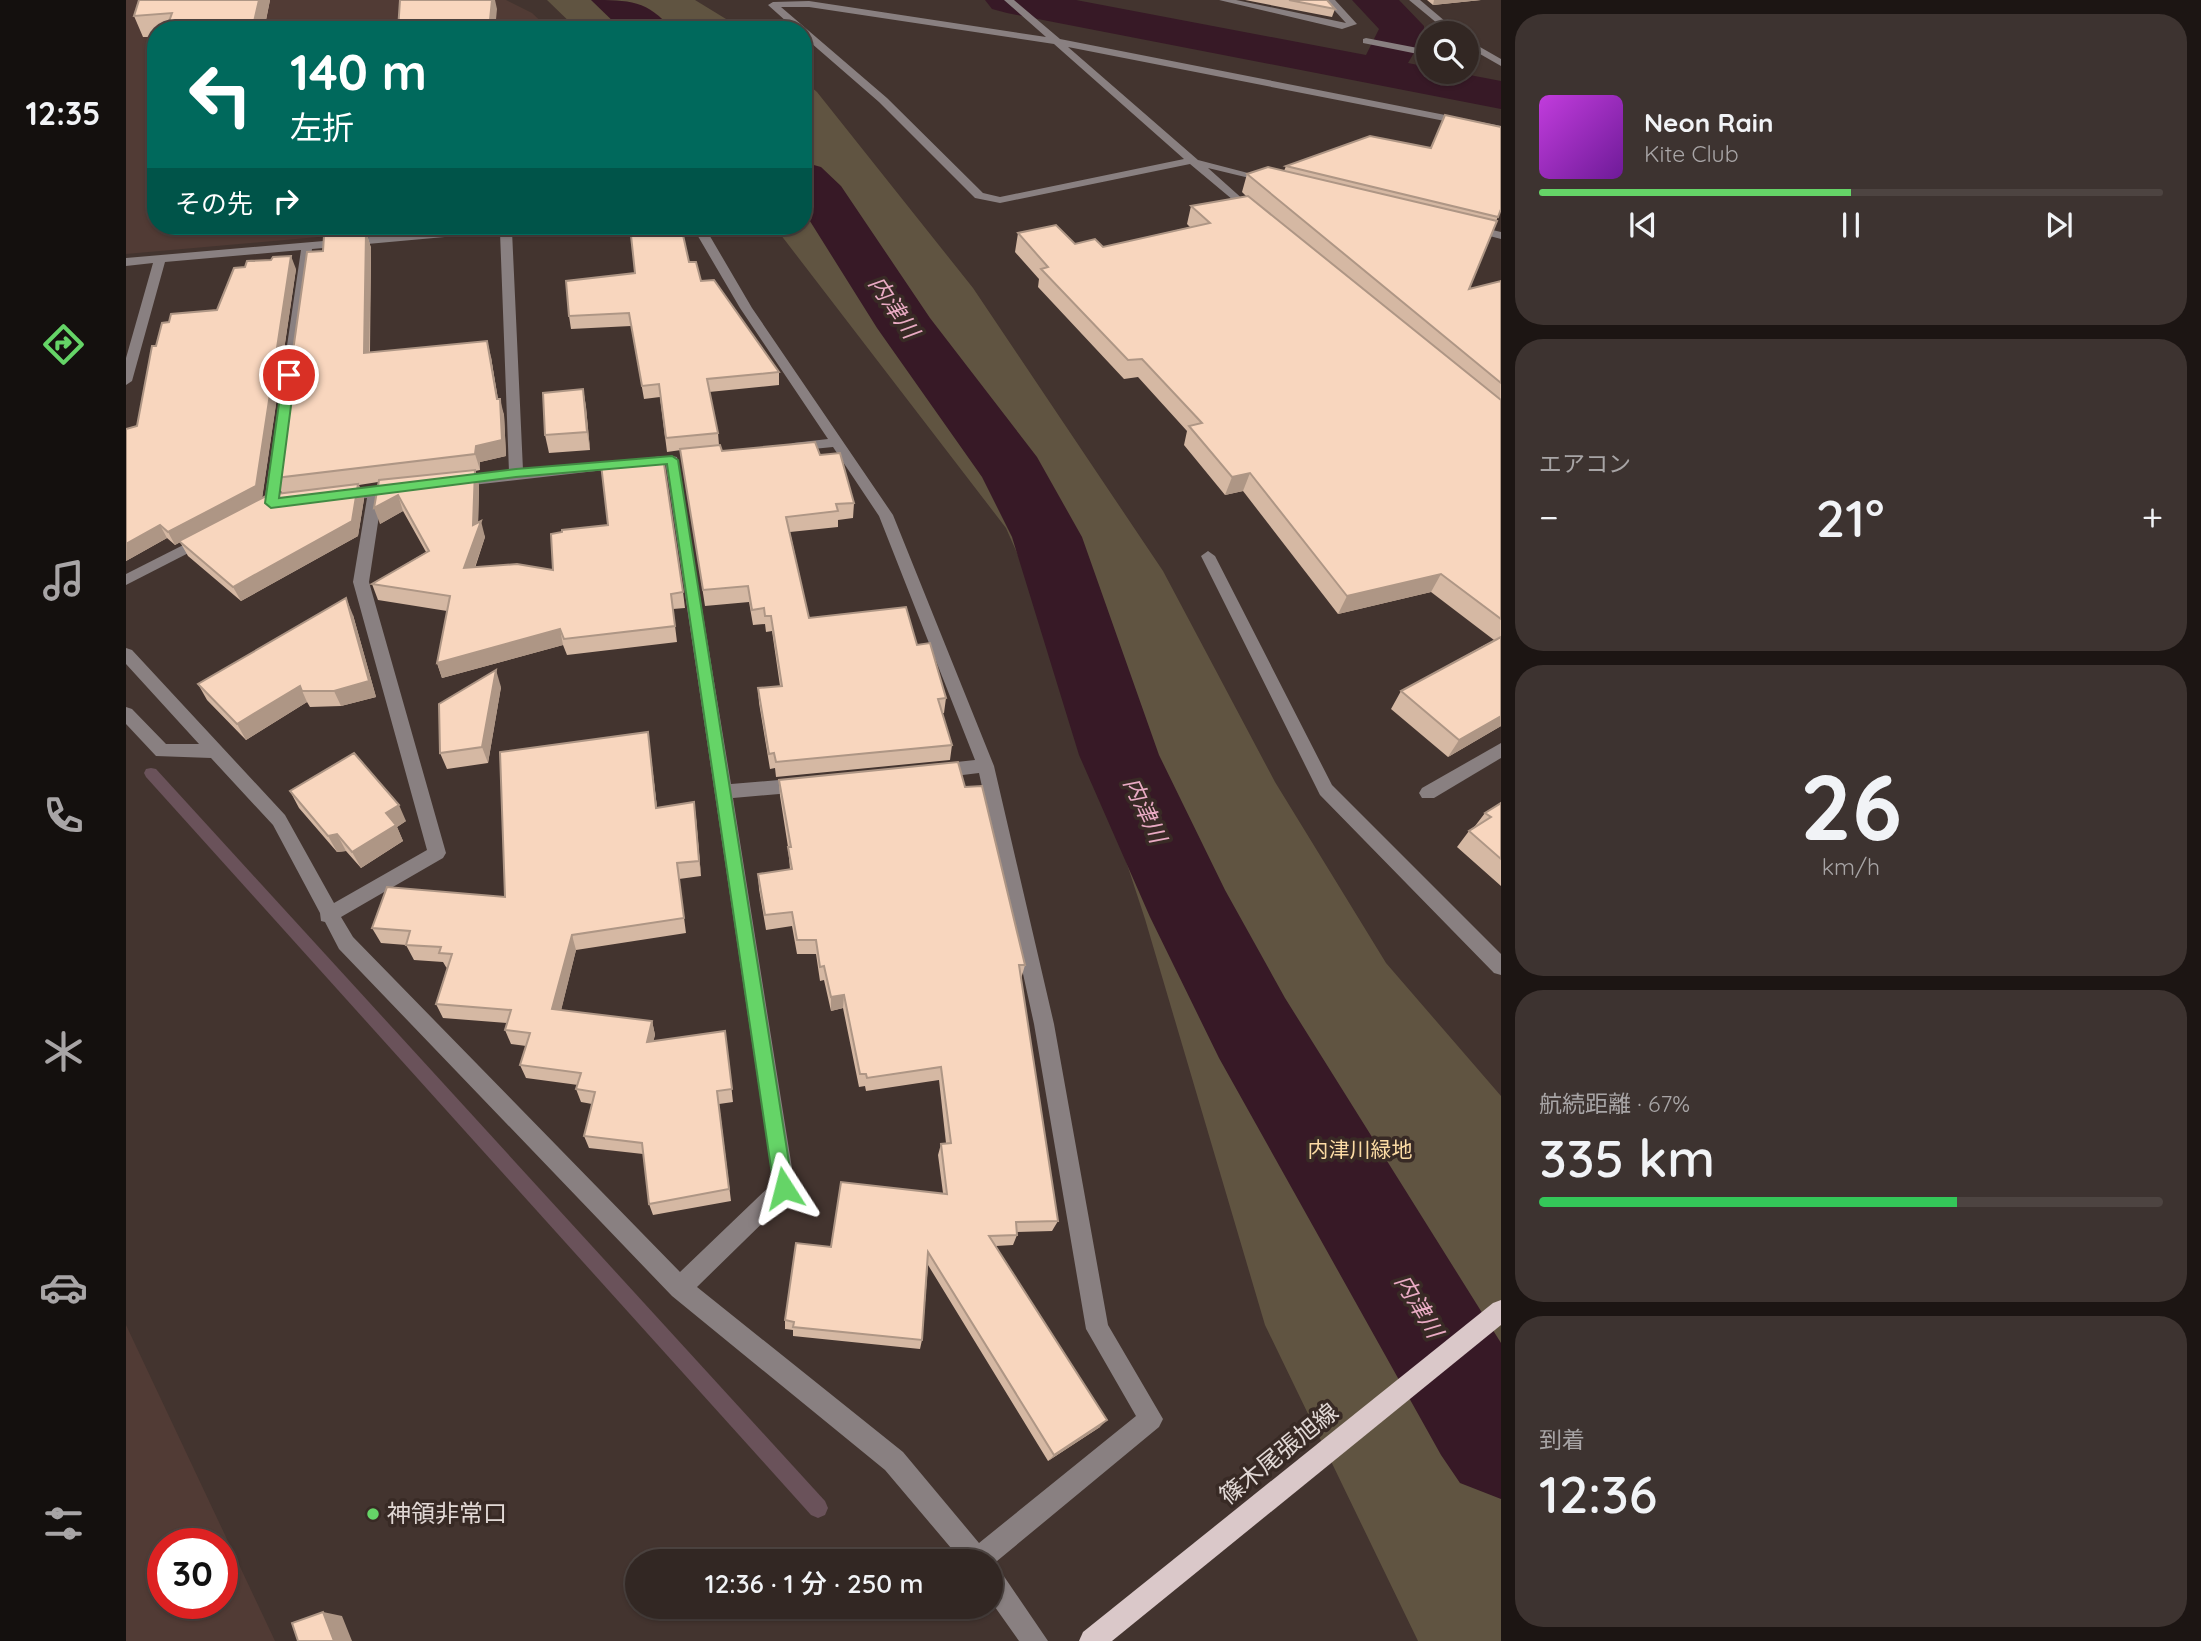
<!DOCTYPE html>
<html lang="ja">
<meta charset="utf-8">
<style>
body{margin:0;font-family:Quicksand,"Noto Sans JP",sans-serif;background:#3d3330;color:#f1f3f6;height:100vh;display:flex;flex-direction:column;font-size:26px;white-space:nowrap}
*{box-sizing:border-box;margin:0}
p{font-size:23px;color:#a8a5a6}
.icon{flex:none;width:38px;height:38px;fill:none;stroke:currentColor;stroke-width:2;stroke-linecap:round;stroke-linejoin:round}
.map{position:relative;flex:1;overflow:hidden}
.panel{display:flex;flex-direction:column;gap:14px;padding:14px;background:#1c1513;width:700px}
.panel>*{flex:none}
.top-card{position:absolute;left:21px;top:21px;width:665px;height:214px;border-radius:28px;box-shadow:0 2px 5px #0004,0 0 0 2px #4d4441;background:#00695c;color:#fff;overflow:hidden}
.fabs{position:absolute;left:1290px;top:21px;display:grid;gap:14px}
.fabs a{display:grid;place-items:center;width:63px;height:63px;border-radius:50%;background:#322723;box-shadow:0 2px 5px #0004,0 0 0 2px #4d4441;font-size:35px}
.speed{position:absolute;left:21px;top:1528px;display:flex;gap:14px;font-size:35px;font-weight:700;text-align:center}
.speed>*{display:grid;place-content:center;width:91px;height:91px;border-radius:50%;background:#322723;box-shadow:0 2px 5px #0004,0 0 0 2px #4d4441;line-height:1}
.speed .limit{border:10px solid #d22;background:#fff;color:#111}
.pin{position:absolute;display:grid;place-items:center;width:60px;height:60px;color:#fff;margin:-30px;border:4px solid #fff;border-radius:50%;box-shadow:0 2px 7px #0007}
.me{position:absolute;width:77px;margin:-38px;rotate:351deg;stroke-linejoin:round;filter:drop-shadow(0 0 5px #0008)}
.turn{display:flex;align-items:center;gap:24px;height:147px;padding:0 28px;font-size:32px}
.turn .icon{width:91px;height:91px;stroke-width:2.5}
.turn b{display:block;font-size:49px;line-height:60px}
.then{display:flex;align-items:center;height:66px;padding:0 28px;background:#0003;gap:14px;font-size:26px}
.big{font-size:52px;font-weight:600;line-height:1.1}
.panel .widget{flex:1;display:flex;flex-direction:column;justify-content:center;gap:10px;min-width:0;padding:0 24px;border-radius:28px;background:#3d3330}
.panel .dial{align-items:center;gap:0}
.dial b{font-size:91px;line-height:1}
.song{display:flex;align-items:center;gap:21px}
.cover{width:84px;height:84px;border-radius:10px;background:linear-gradient(135deg,hsl(290 70% 55%),hsl(280 70% 35%))}
.played{height:7px;border-radius:4px;background:linear-gradient(90deg,#65d467 50%,#4d4441 50%)}
.keys{display:flex;justify-content:space-around;direction:ltr}
.heat{display:flex;justify-content:space-between;align-items:center;font-size:38px;direction:ltr}
.charge{height:10px;border-radius:5px;background:linear-gradient(90deg,#34c759 67%,#4d4441 0)}
.trip{position:absolute;left:499px;top:1549px;width:378px;height:70px;border-radius:35px;background:#322723;box-shadow:0 2px 5px #0004,0 0 0 2px #4d4441;font-weight:600;line-height:70px;text-align:center}
main{display:flex;flex:1;min-height:0}
.tabs{display:flex;flex-direction:column;width:126px;justify-content:space-around;align-items:center;background:#14100e;color:#a8a5a6}
.tabs .icon{width:49px;height:49px}
.tabs .selected{color:#65d467}
.tabs b{font-size:32px;color:#f1f3f6}
.map>svg:first-child{display:block}
.built{fill:#513b35;fill-rule:evenodd}
.green{fill:#605441}
.lines{fill:none;stroke-linecap:round;stroke-linejoin:round}
.stream{fill:#6a525a;fill-rule:evenodd}
.river{fill:#371926;fill-rule:evenodd}
.minor{fill:#898081;fill-rule:evenodd}
.major{fill:#dac8c9;fill-rule:evenodd}
.wall{fill:#d5b8a3}
.shaded-wall{fill:#ae9685}
.building{fill:#f8d6be;stroke:#ae9685;stroke-width:2}
.route{fill:#65d467;stroke:#428a43;stroke-width:2}
.poi-dot{fill:#65d467;stroke:#382a25;stroke-width:2.5}
.labels{text-anchor:middle;stroke-width:7;stroke-linejoin:round;paint-order:stroke}
.park-label{font-size:21px;fill:#fcdba4;stroke:#382a25}
.water-label{font-size:23px;font-style:italic;fill:#e9aac3;stroke:#382a25}
.near-street-label{font-size:24px;fill:#e1d8d5;stroke:#382a25}
.near-poi-label{font-size:24px;fill:#e1d8d5;stroke:#382a25;text-anchor:start}
</style>
<main>
<nav class="tabs">
<b>12:35</b>
<svg class="icon selected" aria-label="directions" viewBox="0 0 24 24"><path d="M12 3l9 9-9 9-9-9zM9 14v-3h6M13 9l2 2-2 2"/></svg>
<svg class="icon" aria-label="music" viewBox="0 0 24 24"><path d="M9 18V5l10-2v13"/><circle cx="6" cy="18" r="3"/><circle cx="16" cy="16" r="3"/></svg>
<svg class="icon" aria-label="phone" viewBox="0 0 24 24"><path d="M5 4h4l2 5-3 2q2 4 5 5l2-3 5 2v4C11 20 4 13 5 4z"/></svg>
<svg class="icon" aria-label="climate" viewBox="0 0 24 24"><path d="M12 3v18M4 7l16 10M4 17L20 7"/></svg>
<svg class="icon" aria-label="car" viewBox="0 0 24 24"><path d="M5 17H2v-5l4-1 3-4h7l3 4 3 1v5h-3M9 17h6M6 11h13"/><circle cx="7" cy="17" r="2"/><circle cx="17" cy="17" r="2"/></svg>
<svg class="icon" aria-label="filters" viewBox="0 0 24 24"><path d="M4 7h16M4 17h16"/><circle cx="9" cy="7" r="2"/><circle cx="15" cy="17" r="2"/></svg>
</nav>
<div class="map">
<svg width="1375" height="1641" viewBox="0 0 1375 1641">
<rect width="100%" height="100%" fill="#43342f"/>
<g class="built">
<polygon points="0,0 380,0 406,13 424,30 30,30 30,226 316,226 0,254"/>
<path d="M0 1325 149 1641H0ZM37 1544H96V1603H37Z"/>
</g>
<g class="green">
<polygon points="421,0 569,0 618,30 452,30"/>
<polygon points="677,80 691,92 847,288 1037,571 1149,782 1260,963 1375,1096 1375,1641 1292,1641 1139,1325 1019,919 923,626 880,528 648,226 677,226"/>
</g>
<g class="lines">
<polygon class="stream" points="25,768 30,769 699,1501 702,1508 699,1515 692,1518 685,1515 20,777 18,773 20,769"/>
<g class="river">
<path d="M465 0C503 0 522 0 546 30H496Z"/>
<polygon points="859,0 950,0 1240,55 1253,29 1226,0 1273,0 1298,26 1298,36 1282,63 1302,67 1302,72 1328,72 1375,81 1375,109 881,13 866,9"/>
<polygon points="677,162 695,167 715,186 804,318 911,457 956,537 1033,755 1099,890 1159,998 1375,1343 1375,1499 1334,1483 1315,1455 1093,1058 1024,917 953,755 886,537 856,477 751,328 677,210"/>
</g>
<g class="minor">
<path d="M878 0H888L934 39 1375 126V132L942 47 1072 160 1149 180 1144 183 1082 168 1129 210 1131 212 1125 215 1064 164 874 203 849 198 753 102 677 36V30H670L642 5 647 2 683 1 920 37ZM655 7H683L928 44 1058 159 874 197 857 193 761 98Z"/>
<polygon points="1093,0 1110,0 1220,23 1199,0 1209,0 1231,24 1216,29"/>
<polygon points="1283,0 1294,0 1333,33 1323,33"/>
<polygon points="1240,38 1302,50 1302,56 1237,43 1237,39"/>
<polygon points="1340,39 1375,59 1375,66 1340,46"/>
<polygon points="1345,225 1375,232 1375,239 1341,230 1339,228"/>
<polygon points="372,226 414,226 408,229 386,231 397,470 500,460 505,461 505,467 329,487 322,482 329,477 383,472 374,232 186,249 150,506 140,506 138,503 175,250 39,262 6,381 0,385 0,358 27,263 0,266 0,258"/>
<polygon points="566,226 578,226 626,308 767,515 868,766 928,1024 982,1325 1037,1419 1033,1427 865,1566 873,1569 922,1641 893,1641 864,1600 864,1561 836,1561 759,1470 546,1296 213,949 199,922 195,921 194,913 147,825 85,758 30,756 0,724 0,707 6,709 40,744 73,744 0,664 0,648 6,650 159,815 208,903 301,850 227,582 241,498 215,501 208,496 215,491 279,487 279,493 256,496 243,582 320,853 317,858 215,917 227,937 554,1272 647,1183 539,460 546,456 551,457 605,784 676,778 682,780 685,785 682,790 676,792 607,798 669,1187 666,1194 571,1287 777,1452 853,1543 1010,1416 960,1329 908,1024 853,773 812,778 804,771 812,764 849,760 753,516 707,447 667,451 660,447 667,443 702,439 614,308"/>
<polygon points="77,535 84,540 82,543 0,585 0,574"/>
<polygon points="1082,551 1089,556 1206,785 1375,954 1375,975 1368,973 1194,795 1075,556"/>
<polygon points="1375,743 1375,758 1308,798 1296,798 1293,793 1296,788"/>
</g>
<polygon class="major" points="1375,1300 1375,1325 986,1641 953,1641 957,1632 1367,1303"/>
</g>
<g class="wall">
<polygon points="144,0 138,30 30,30 30,37 17,37 8,16"/>
<polygon points="1119,0 1201,0 1209,9 1206,17"/>
<polygon points="1301,0 1355,0 1307,5"/>
<polygon points="1160,166 1375,209 1343,289 1375,281 1375,726 1322,757 1265,709 1275,691 1368,640 1305,592 1212,614 1117,491 1099,495 1058,445 1061,431 1012,377 998,379 912,287 913,279 889,252 892,233 949,244 977,247 1064,227 1061,224 1065,206 1120,196 1116,192 1121,174 1158,171"/>
<polygon points="240,232 245,248 244,352 365,357 372,399 378,415 380,456 354,462 354,470 349,471 353,486 352,522 359,537 349,568 557,592 559,608 547,609 551,642 441,655 437,645 316,678 311,663 321,611 252,600 246,584 300,552 277,511 254,524 252,482 233,485 238,499 232,536 115,601 62,556 54,542 49,545 41,538 0,561 11,426 30,346 43,322 91,310 170,269 136,498 156,493 149,478 197,251"/>
<polygon points="563,262 575,281 653,372 653,385 583,392 592,433 593,445 596,451 694,455 728,503 727,518 712,520 712,527 664,532 683,618 791,645 820,698 818,713 816,713 826,745 824,760 650,777 649,768 644,769 633,703 632,688 654,686 646,631 640,632 639,624 627,625 623,602 579,606 555,450 541,452 534,397 518,399 505,326 445,329 443,316 509,273"/>
<polygon points="457,389 460,407 464,450 423,453 419,435"/>
<polygon points="227,615 250,697 215,706 184,707 181,702 120,740 81,700 72,684"/>
<polygon points="375,687 362,763 321,769 314,753"/>
<polygon points="524,749 531,808 570,818 575,876 553,879 560,933 450,950 435,1010 526,1021 529,1035 527,1041 599,1031 607,1102 593,1104 605,1201 527,1215 523,1204 517,1154 463,1148 458,1136 466,1104 455,1102 450,1089 452,1085 400,1078 394,1065 400,1046 385,1044 379,1030 381,1023 317,1018 310,1004 321,968 320,967 317,962 288,960 280,945 255,943 246,928 379,897"/>
<polygon points="653,780 839,787 899,965 895,979 932,1221 926,1231 891,1232 891,1235 887,1245 870,1246 974,1427 922,1461 802,1265 796,1340 794,1349 667,1336 667,1330 659,1329 659,1320 705,1247 817,1193 812,1155 815,1144 820,1143 813,1080 740,1091 739,1086 733,1087 717,1008 705,1011 698,980 694,981 690,954 671,954 666,926 640,930 633,889 632,874 664,869 662,847 654,796"/>
<polygon points="164,791 280,821 271,827 277,841 235,868 220,851 211,852 173,808"/>
<polygon points="1375,803 1375,886 1331,847 1343,831 1349,826 1359,813"/>
</g>
<g class="shaded-wall">
<polygon points="133,0 144,0 138,30 128,30 127,26"/>
<polygon points="366,0 369,0 371,9 369,30 363,30"/>
<polygon points="1308,0 1355,0 1307,5"/>
<polygon points="240,232 245,248 243,369 238,353"/>
<polygon points="165,256 170,269 136,499 49,545 42,532"/>
<polygon points="361,341 365,357 374,416 371,399"/>
<polygon points="457,389 460,407 464,450 461,432"/>
<polygon points="374,399 378,415 380,456 354,462 354,470 349,454 350,446"/>
<polygon points="349,470 353,486 352,529 355,521 359,537 343,584 338,568 347,525"/>
<polygon points="1124,473 1117,491 1099,495 1106,477"/>
<polygon points="232,484 238,499 232,536 115,601 107,587"/>
<polygon points="272,495 277,511 254,524 248,508"/>
<polygon points="34,525 41,538 0,561 0,544"/>
<polygon points="1315,574 1305,592 1212,614 1221,596"/>
<polygon points="220,598 227,615 250,697 215,706 208,691"/>
<polygon points="434,629 437,645 316,678 311,663"/>
<polygon points="370,670 375,687 362,763 356,747"/>
<polygon points="174,686 181,702 120,740 111,724"/>
<polygon points="1375,715 1375,726 1322,757 1333,740"/>
<polygon points="522,732 524,749 533,824 530,808"/>
<polygon points="568,802 570,818 575,876 573,861"/>
<polygon points="273,805 280,821 271,827 277,841 235,868 226,852 260,813"/>
<polygon points="211,834 220,851 211,852 202,836"/>
<polygon points="446,935 450,950 432,1023 426,1009"/>
<polygon points="718,995 717,1008 705,1011 705,997"/>
<polygon points="526,1021 529,1035 524,1055 521,1042"/>
<polygon points="981,1420 974,1427 922,1461 928,1455"/>
<polygon points="197,1612 216,1616 226,1641 208,1641"/>
</g>
<g class="building">
<polygon points="13,0 133,0 127,26 137,25 136,30 40,30 46,13 8,16"/>
<polygon points="274,0 366,0 363,30 272,30"/>
<polygon points="1163,0 1201,0 1209,9"/>
<polygon points="1319,115 1375,127 1375,209 1372,217 1160,166 1244,136 1305,148"/>
<polygon points="1142,167 1371,221 1343,289 1375,281 1375,383 1121,174"/>
<polygon points="1122,196 1375,400 1375,619 1315,574 1221,596 1124,473 1106,477 1063,426 1076,423 1016,359 1002,360 915,269 922,267 892,233 930,225 949,244 969,239 977,247 1084,223 1065,206"/>
<polygon points="504,226 555,226 563,262 570,262 575,281 588,280 653,372 581,379 592,433 540,438 533,384 516,386 503,313 443,316 440,281 509,273"/>
<polygon points="240,232 238,353 361,341 371,399 374,399 376,440 350,446 349,454 149,478 181,252 197,251 198,236"/>
<polygon points="165,256 130,486 42,532 34,525 0,544 0,429 11,426 26,346 30,346 36,323 43,322 45,314 91,310 108,268 119,267 121,261 145,260 147,257"/>
<polygon points="457,389 461,432 419,435 417,393"/>
<polygon points="689,442 694,455 714,453 728,503 710,504 712,511 660,517 683,618 780,607 791,645 804,643 820,698 812,699 826,745 650,762 648,753 643,754 632,688 656,686 645,616 639,616 638,608 626,610 622,586 577,590 554,449 594,445 596,451"/>
<polygon points="537,457 557,592 545,594 549,626 438,639 434,629 311,663 324,596 246,584 303,551 272,495 248,508 253,480 349,470 347,525 355,521 338,568 391,564 427,570 425,534 436,532 436,530 482,525 475,464"/>
<polygon points="232,484 226,521 107,587 53,541 142,495"/>
<polygon points="220,598 243,681 208,691 176,691 174,686 111,724 72,684"/>
<polygon points="1375,637 1375,716 1333,740 1275,691"/>
<polygon points="370,670 356,747 314,753 313,704"/>
<polygon points="522,732 530,808 568,802 573,861 551,863 558,918 446,935 426,1009 526,1021 521,1042 599,1031 606,1089 591,1091 603,1189 523,1204 516,1143 458,1136 469,1092 450,1089 455,1073 394,1065 404,1033 379,1030 385,1010 310,1004 326,954 313,953 315,947 280,945 284,931 246,928 261,887 379,897 374,752"/>
<polygon points="228,753 273,805 260,813 270,825 226,852 211,834 202,836 164,791"/>
<polygon points="832,762 839,787 856,786 899,965 893,965 932,1221 890,1222 891,1235 863,1236 981,1420 928,1455 802,1252 796,1340 667,1327 668,1322 659,1320 670,1243 705,1247 715,1182 821,1194 815,1144 825,1143 815,1067 741,1078 740,1074 734,1074 718,995 705,997 698,966 694,967 690,940 671,940 666,912 639,915 632,874 666,869 662,847 665,847 653,780"/>
<polygon points="1375,803 1375,859 1343,831 1365,817 1359,813"/>
<polygon points="197,1612 208,1641 172,1641 166,1623"/>
</g>
<polygon class="route" points="163,371 169,375 153,498 390,469 546,456 552,460 667,1188 664,1194 658,1197 651,1194 648,1188 541,464 390,477 145,508 139,503 157,375"/>
<circle class="poi-dot" cx="247" cy="1514" r="7"/>
<g class="labels">
<g class="park-label">
<text x="1234" y="1157">内津川緑地</text>
</g>
<g class="water-label">
<text transform="translate(768 307) rotate(56)" y="8">内津川</text>
<text transform="translate(1019 810) rotate(65)" y="8">内津川</text>
<text transform="translate(1293 1306) rotate(59)" y="8">内津川</text>
</g>
<g class="near-street-label">
<text transform="translate(1153 1454) rotate(-39)" y="8">篠木尾張旭線</text>
</g>
<g class="near-poi-label">
<text x="261" y="1522">神領非常口</text>
</g>
</g>
</svg>
<div class="fabs">
<a><svg class="icon" aria-label="search" viewBox="0 0 24 24"><circle cx="10" cy="10" r="6"/><path d="M15 15l6 6"/></svg></a>
</div>
<div class="speed"><div class="limit">30</div></div>
<div class="pin" style="left:163px;top:375px;background:#d93025"><svg class="icon" aria-label="arrive" viewBox="0 0 24 24"><path d="M6 21V4h12l-3 4 3 4H6"/></svg></div>
<svg class="me" style="left:658px;top:1188px" viewBox="-20 -20 40 40"><path d="M0-17L14 15 0 8-14 15z" fill="#65d467" stroke="#fff" stroke-width="4"/></svg>
<div class="trip">12:36 · 1 分 · 250 m</div>
<div class="top-card">
<div class="turn"><svg class="icon" aria-label="left" viewBox="0 0 24 24"><path d="M17 20v-9H6M10 6l-5 5 5 5"/></svg><div><b>140 m</b>左折</div></div>
<div class="then">その先<svg class="icon" aria-label="right" viewBox="0 0 24 24"><path d="M7 20v-9h11M14 6l5 5-5 5"/></svg></div>
</div>
</div>
<section class="panel">
<div class="widget">
<div class="song"><i class="cover"></i><div><b>Neon Rain</b><p>Kite Club</p></div></div>
<div class="played"></div>
<div class="keys"><svg class="icon" aria-label="previous" viewBox="0 0 24 24"><path d="M18 5L8 12l10 7zM5 5v14"/></svg><svg class="icon" aria-label="pause" viewBox="0 0 24 24"><path d="M8 5v14M16 5v14"/></svg><svg class="icon" aria-label="next" viewBox="0 0 24 24"><path d="M6 5l10 7-10 7zM19 5v14"/></svg></div>
</div>
<div class="widget"><p>エアコン</p>
<div class="heat"><a>−</a><b class="big">21°</b><a>+</a></div>
</div>
<div class="widget dial"><b>26</b><p>km/h</p></div>
<div class="widget"><p>航続距離 · 67%</p><b class="big">335 km</b><div class="charge"></div></div>
<div class="widget"><p>到着</p><b class="big">12:36</b></div>
</section>
</main>
